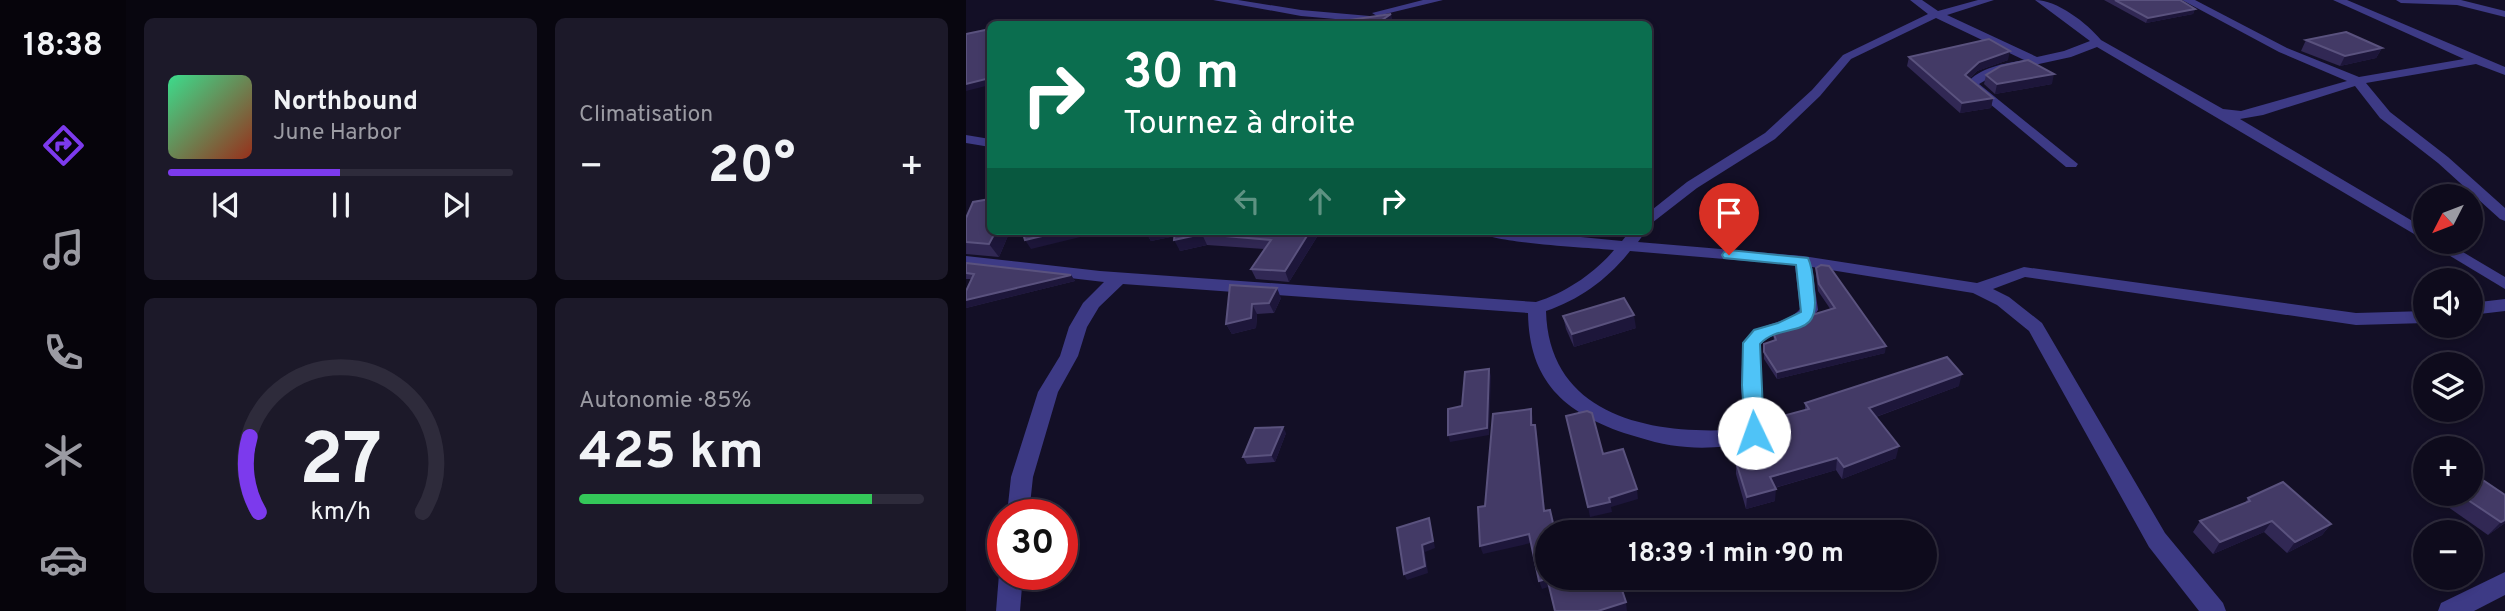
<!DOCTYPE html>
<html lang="fr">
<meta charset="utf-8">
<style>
body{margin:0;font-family:Overpass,sans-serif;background:#1c1929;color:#f1f3f6;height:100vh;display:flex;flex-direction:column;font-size:26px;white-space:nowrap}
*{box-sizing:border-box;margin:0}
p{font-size:23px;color:#9b9ba3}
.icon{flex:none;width:38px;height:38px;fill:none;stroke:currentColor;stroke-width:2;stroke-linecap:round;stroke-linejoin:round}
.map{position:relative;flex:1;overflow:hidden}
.sheet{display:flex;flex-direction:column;gap:18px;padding:18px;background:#08060f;width:840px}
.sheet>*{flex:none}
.top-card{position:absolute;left:21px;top:21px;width:665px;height:214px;border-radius:10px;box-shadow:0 4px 10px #0003,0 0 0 2px #2e2b3b;background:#0b6e4f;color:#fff;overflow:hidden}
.needle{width:46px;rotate:228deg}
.tools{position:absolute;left:1447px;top:184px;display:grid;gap:14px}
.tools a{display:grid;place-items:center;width:70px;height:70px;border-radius:50%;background:#0e0b1c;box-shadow:0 4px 10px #0003,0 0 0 2px #2e2b3b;font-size:35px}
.speed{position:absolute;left:21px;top:499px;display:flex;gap:14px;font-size:35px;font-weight:700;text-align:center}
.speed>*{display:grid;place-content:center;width:91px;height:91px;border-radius:50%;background:#0e0b1c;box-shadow:0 4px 10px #0003,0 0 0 2px #2e2b3b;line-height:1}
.speed .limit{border:10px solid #d22;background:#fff;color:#111}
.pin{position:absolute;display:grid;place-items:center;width:60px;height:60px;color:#fff;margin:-72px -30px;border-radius:50% 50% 50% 0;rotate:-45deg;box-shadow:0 0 7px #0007}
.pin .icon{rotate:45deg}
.me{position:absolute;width:77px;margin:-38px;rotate:357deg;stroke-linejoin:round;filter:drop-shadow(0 0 5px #0008)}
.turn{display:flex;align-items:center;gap:24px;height:147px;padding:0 21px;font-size:32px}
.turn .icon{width:91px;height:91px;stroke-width:2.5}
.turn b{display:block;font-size:49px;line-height:60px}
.lanes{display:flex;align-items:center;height:66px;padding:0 21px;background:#0003;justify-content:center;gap:35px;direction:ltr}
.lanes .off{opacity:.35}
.big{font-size:52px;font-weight:700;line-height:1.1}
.sheet .widget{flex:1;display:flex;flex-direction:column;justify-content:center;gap:10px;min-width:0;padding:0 24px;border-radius:10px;background:#1c1929}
.sheet .dial{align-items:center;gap:0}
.dial svg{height:182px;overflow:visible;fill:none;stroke:#2e2b3b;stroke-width:7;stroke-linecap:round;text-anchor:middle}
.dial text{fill:#f1f3f6;stroke:none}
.song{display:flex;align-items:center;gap:21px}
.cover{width:84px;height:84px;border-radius:10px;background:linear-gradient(135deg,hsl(150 70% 55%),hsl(10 70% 35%))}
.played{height:7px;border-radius:4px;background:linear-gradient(90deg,#7c3aed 50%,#2e2b3b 50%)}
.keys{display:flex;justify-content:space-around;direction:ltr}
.heat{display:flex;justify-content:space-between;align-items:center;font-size:38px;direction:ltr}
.charge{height:10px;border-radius:5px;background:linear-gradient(90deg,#34c759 85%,#2e2b3b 0)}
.sheet .tiles{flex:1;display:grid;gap:18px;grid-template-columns:repeat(2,1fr)}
.trip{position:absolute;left:569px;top:520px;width:402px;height:70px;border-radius:35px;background:#0e0b1c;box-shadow:0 4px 10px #0003,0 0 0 2px #2e2b3b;font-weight:700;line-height:70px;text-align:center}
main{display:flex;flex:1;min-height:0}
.menu{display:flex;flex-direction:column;width:126px;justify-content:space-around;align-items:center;background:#06040b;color:#9b9ba3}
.menu .icon{width:49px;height:49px}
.menu .active{color:#7c3aed}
.menu b{font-size:32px;color:#f1f3f6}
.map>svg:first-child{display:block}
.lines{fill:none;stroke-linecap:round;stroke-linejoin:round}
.minor{fill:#3d3a85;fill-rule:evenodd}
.wall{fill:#312854}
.shaded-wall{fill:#1d163a}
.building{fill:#433a66;stroke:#5a527e;stroke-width:2}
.route{fill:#4fc3f7;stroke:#337fa1;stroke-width:2}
</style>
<main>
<nav class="menu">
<b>18:38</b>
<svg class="icon active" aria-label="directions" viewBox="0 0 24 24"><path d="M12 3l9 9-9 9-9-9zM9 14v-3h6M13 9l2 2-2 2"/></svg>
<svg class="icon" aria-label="music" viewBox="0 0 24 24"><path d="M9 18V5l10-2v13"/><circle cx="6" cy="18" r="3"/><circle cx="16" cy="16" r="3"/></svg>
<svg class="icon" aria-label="phone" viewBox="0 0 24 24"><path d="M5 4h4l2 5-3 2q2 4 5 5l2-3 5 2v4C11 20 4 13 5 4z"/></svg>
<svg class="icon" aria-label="climate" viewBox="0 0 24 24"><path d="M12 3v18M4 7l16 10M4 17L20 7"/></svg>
<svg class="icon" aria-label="car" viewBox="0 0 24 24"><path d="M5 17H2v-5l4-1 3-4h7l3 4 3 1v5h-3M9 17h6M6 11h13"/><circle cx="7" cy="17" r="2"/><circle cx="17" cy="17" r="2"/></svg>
</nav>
<section class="sheet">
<div class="tiles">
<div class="widget">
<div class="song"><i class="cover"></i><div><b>Northbound</b><p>June Harbor</p></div></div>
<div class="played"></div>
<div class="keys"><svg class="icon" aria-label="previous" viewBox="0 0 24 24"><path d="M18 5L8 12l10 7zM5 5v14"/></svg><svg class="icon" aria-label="pause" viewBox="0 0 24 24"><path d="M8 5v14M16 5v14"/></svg><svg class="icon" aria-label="next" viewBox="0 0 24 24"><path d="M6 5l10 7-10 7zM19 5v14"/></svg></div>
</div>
<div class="widget"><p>Climatisation</p>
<div class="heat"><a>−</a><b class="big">20°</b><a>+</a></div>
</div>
<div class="widget dial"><svg viewBox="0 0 100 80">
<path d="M14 69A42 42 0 1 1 86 69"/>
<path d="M14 69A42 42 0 0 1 10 36" stroke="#7c3aed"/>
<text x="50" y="56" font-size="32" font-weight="700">27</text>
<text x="50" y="72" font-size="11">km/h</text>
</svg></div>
<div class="widget"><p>Autonomie · 85%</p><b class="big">425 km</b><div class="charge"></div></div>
</div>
</section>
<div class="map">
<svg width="1539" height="611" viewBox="0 0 1539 611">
<rect width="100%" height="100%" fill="#130f26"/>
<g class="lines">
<g class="minor">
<polygon points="247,0 272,0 335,10 415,17 420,20 415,23 335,16"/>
<polygon points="457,0 477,0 411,16 406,13"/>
<path d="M944 0H956L972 11 1012 0H1028L981 15 1071 57 1098 51 1124 41 1069 0C1091 0 1121 23 1135 40L1257 109 1275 111 1381 81 1313 52 1216 0H1229L1321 48 1393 77 1498 59 1367 0H1381L1539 67V75L1510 64 1400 83 1424 112 1482 157 1539 208V221L1534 219 1472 163 1414 118 1389 86 1297 115 1274 119 1460 229V241L1131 47 1105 57 1032 73 1013 84 1112 164 1110 167H1100L1000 84C1014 67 1037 64 1058 60L970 18 885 59 854 96 809 139 731 188 682 226V213L721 182 799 133 846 90 877 55 962 14Z"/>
<polygon points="1430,0 1495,0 1539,11 1539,17 1491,5 1435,3"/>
<polygon points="0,135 24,139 24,147 0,143"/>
<path d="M511 231H554L656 241 664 231H680L672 242 837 256 1011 283 1058 267 1390 313 1460 311V323L1390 325 1059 277 1027 289 1043 297 1076 323 1199 533 1257 603 1260 611H1233L1183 547 1063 331 1031 305 1007 293 846 267 852 310C836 335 813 326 795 344V385L800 429C796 437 793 441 785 444 764 446 742 449 721 447 699 446 678 439 658 433 598 412 563 381 562 313L157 284 133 307 121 327 112 356 92 392 67 477 63 514H41L45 477 72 392 94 356 103 327 117 303 138 282 0 266V256L134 271 570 302C599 293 629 273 648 250 625 248 523 243 511 231ZM664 251 829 265 834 309C818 327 791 320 777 343L775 385 779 429C692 436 583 420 580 311 613 300 642 279 664 251Z"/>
<polygon points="1461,242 1480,242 1539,277 1539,289"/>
<polygon points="1539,299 1539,311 1505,315 1505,303"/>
<polygon points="37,566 37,574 57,574 54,611 30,611 33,574"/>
<polygon points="1539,572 1539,595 1508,611 1472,611 1475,603"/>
</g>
</g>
<g class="wall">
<polygon points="1138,0 1214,0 1229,9 1227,14 1180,23"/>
<polygon points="1340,40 1416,48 1410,58 1374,66 1335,51"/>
<polygon points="943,57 1042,60 1011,71 1004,78 1027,98 1025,108 994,113 941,66"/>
<polygon points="1020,75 1086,84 1029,94 1018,84"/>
<polygon points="0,218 24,231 44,231 33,257 0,254"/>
<polygon points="179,231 354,232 323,282 290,279 285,269 298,249 241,245 214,251 209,236 185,241"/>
<polygon points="0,263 105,275 109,281 0,308 0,300 5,279 0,279"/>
<polygon points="850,268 919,353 811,379 798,359 798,344 808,341 807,332 865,310 852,291 850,275"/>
<polygon points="264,285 315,298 308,313 291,314 290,328 266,334 260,324"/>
<polygon points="597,316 670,328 608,347 600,329"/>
<polygon points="993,386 910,417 930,458 876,479 870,470 809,488 809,501 780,509 770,474 770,462 812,451 802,432 802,420 839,410 839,403"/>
<polygon points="320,433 309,462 281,464 277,457"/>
<polygon points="1466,494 1505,494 1539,523 1522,535 1465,495"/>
<polygon points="1282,498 1365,524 1356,535 1321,553 1298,532 1247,554 1227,532 1234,521 1279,503"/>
</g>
<g class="shaded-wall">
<polygon points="1229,9 1227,14 1180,23 1182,18"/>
<polygon points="425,14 427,22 424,24 410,24"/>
<polygon points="1416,48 1410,58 1374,66 1379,56"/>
<polygon points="1044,51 1042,60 1011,71 997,84 999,75 1013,62"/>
<polygon points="1088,74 1086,84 1029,94 1031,84"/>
<polygon points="24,78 24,85 0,91 0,84"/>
<polygon points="1027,98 1025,108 994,113 996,103"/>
<polygon points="30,231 44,231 33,257 23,244"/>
<polygon points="97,231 139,231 65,249 59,240"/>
<polygon points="179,231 213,231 215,235 185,241"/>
<polygon points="344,231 354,232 323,282 319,271"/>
<polygon points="236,234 241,245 214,251 208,240"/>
<polygon points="105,275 109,281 0,308 0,300"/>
<polygon points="311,288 315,298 308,313 303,303"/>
<polygon points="286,304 291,314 290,328 266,334 260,324"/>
<polygon points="668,315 670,328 608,347 606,334"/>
<polygon points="920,346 919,353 811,379 811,372"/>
<polygon points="523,369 525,376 523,435 484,442 482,435"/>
<polygon points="996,374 993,386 901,420 903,408"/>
<polygon points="565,409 567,418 567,434 565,425"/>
<polygon points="569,425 571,433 580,520 578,511"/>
<polygon points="317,427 320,433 309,462 305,455"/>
<polygon points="933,446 930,458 876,479 878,467"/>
<polygon points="871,458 870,470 804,489 804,477"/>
<polygon points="671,489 672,499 645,507 646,512 624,517 622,507 643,498"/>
<polygon points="810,489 809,501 780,509 781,497"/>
<polygon points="463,518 465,525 469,548 459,552 462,573 441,580 438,574 456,545"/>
<polygon points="1539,520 1539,523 1522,535 1535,522"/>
<polygon points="1306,521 1298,532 1247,554 1254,542"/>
<polygon points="1365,524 1356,535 1321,553 1329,542"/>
<polygon points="563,534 565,543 517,554 514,546"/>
<polygon points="584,578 601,578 602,581 576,589 573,581"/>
<polygon points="660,602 661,611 632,611"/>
</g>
<g class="building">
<polygon points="1149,0 1214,0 1229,9 1182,18"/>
<polygon points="425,14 410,24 369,24 369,22"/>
<polygon points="60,21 59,24 45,24"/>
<polygon points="24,29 24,78 0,84 0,34"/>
<polygon points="1380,32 1416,48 1379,56 1340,40"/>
<polygon points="1023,39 1044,51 1013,62 999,75 1027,98 996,103 943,57"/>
<polygon points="1062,60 1088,74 1031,84 1020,75 1035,66"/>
<polygon points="24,199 24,231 30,231 23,244 0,242 0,218 7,202"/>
<polygon points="68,231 97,231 59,240 58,237"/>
<polygon points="209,231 344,231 319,271 285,269 305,240 236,234 208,240"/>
<polygon points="0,263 105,275 0,300 0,291 8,274 0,273"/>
<polygon points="855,265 863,266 920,346 811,372 798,352 798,344 810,340 807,332 846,315 869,308 853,284 850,268"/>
<polygon points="264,285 311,288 303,303 286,304 285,318 260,324"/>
<polygon points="658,298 668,315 606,334 597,316"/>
<polygon points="981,357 996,374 903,408 933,446 878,467 871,458 804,477 810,489 781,497 770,462 818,450 802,420 843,409 839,403"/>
<polygon points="523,369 521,428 482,435 482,409 496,406 499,372"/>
<polygon points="565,409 565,425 569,425 578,511 584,510 589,532 581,532 581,578 584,578 573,581 563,534 514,546 512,507 519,506 527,414"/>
<polygon points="621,411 626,413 637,454 657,449 671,489 643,498 644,502 622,507 600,416"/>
<polygon points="317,427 305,455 277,457 289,428"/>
<polygon points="1505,472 1539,495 1539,520 1535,522 1493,494 1505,494"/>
<polygon points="1317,482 1365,524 1329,542 1306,521 1254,542 1234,521 1284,501 1282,498"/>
<polygon points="463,518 467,541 456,545 459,566 438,574 431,528"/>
<polygon points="598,578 652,578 660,602 632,611 589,611 582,582"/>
</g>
<path class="route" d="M763 250 842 258C847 268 847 280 848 291 856 343 816 320 794 344L798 433 795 438 788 440 782 438 779 433 776 385 777 343 788 330 812 323 835 312 830 265 758 258 756 255 758 252Z"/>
</svg>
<div class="tools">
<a><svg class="needle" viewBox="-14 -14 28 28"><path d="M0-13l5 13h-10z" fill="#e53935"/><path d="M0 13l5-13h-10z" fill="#9b9ba3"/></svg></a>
<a><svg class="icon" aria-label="sound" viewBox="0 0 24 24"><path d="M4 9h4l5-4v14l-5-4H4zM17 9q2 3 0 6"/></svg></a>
<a><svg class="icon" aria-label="layers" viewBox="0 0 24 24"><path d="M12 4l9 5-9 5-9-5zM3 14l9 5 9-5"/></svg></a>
<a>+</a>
<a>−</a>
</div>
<div class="speed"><div class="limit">30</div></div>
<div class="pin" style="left:763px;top:255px;background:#d93025"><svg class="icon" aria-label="arrive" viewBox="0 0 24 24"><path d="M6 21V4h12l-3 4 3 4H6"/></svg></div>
<svg class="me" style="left:788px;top:433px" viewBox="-20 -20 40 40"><circle r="19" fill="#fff"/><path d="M0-13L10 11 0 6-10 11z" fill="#4fc3f7"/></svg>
<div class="trip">18:39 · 1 min · 90 m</div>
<div class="top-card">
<div class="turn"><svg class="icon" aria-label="right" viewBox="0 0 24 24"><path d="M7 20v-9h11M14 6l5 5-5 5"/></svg><div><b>30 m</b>Tournez à droite</div></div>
<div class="lanes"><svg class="icon off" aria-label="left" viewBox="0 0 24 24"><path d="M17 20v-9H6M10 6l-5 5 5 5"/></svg><svg class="icon off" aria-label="ahead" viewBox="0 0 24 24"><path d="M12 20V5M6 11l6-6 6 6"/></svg><svg class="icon" aria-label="right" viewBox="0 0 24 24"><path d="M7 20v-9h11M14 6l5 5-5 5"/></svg></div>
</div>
</div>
</main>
